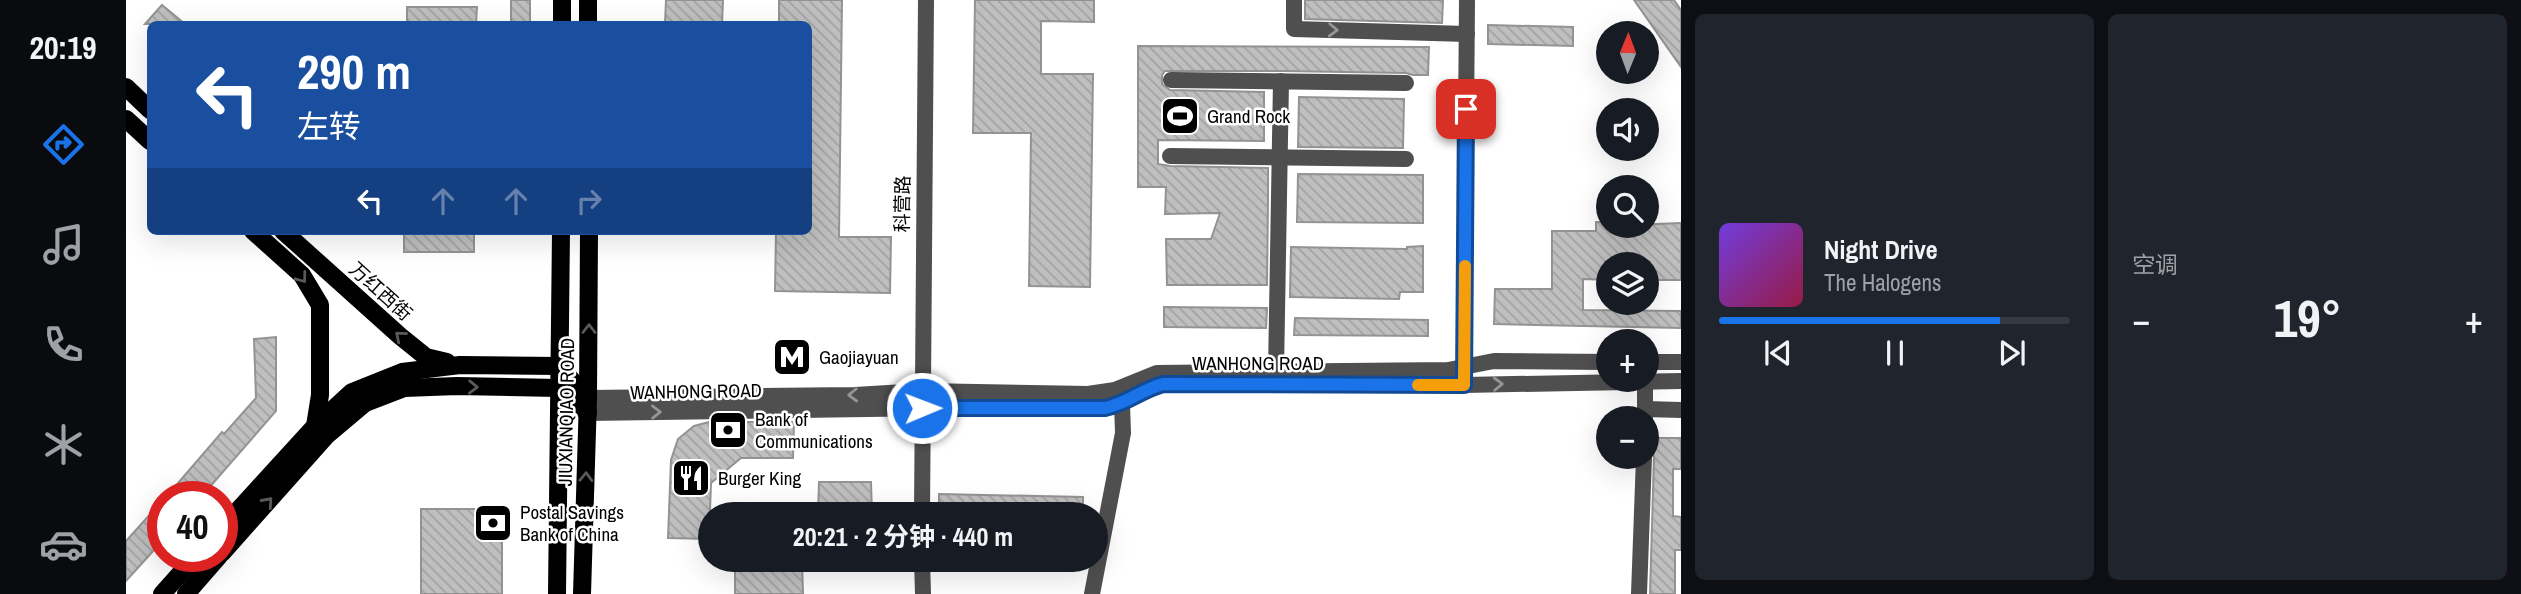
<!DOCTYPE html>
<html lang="zh">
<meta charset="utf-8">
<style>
body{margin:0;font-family:"Archivo Narrow","Noto Sans SC",sans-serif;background:#20242c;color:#f1f3f6;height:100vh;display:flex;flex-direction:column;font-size:26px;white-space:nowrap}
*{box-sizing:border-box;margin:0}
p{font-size:23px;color:#9ea1a6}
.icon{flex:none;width:38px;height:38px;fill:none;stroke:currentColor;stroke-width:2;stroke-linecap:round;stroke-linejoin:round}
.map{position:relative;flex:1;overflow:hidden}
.panel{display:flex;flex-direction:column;gap:14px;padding:14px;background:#0d0f14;width:840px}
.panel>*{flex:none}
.hud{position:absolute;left:21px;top:21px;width:665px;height:214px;border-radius:10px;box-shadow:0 7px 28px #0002;background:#1a4fa0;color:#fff;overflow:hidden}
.needle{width:46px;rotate:1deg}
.controls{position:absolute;left:1470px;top:21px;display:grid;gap:14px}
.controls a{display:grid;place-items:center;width:63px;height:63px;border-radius:50%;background:#171b24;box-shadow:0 7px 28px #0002;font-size:35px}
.speed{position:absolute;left:21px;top:481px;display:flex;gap:14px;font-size:35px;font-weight:700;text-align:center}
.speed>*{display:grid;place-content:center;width:91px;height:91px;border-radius:50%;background:#171b24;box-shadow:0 7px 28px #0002;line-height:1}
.speed .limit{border:10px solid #d22;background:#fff;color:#111}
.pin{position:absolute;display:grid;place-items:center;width:60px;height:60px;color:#fff;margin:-30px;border-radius:14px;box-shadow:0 4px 10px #0006}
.me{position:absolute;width:77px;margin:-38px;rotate:89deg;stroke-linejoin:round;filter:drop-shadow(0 0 5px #0008)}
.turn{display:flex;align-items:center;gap:24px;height:147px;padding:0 35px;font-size:32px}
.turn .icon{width:91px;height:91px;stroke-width:2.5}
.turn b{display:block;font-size:49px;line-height:60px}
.lanes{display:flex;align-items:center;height:66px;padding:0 35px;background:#0003;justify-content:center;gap:35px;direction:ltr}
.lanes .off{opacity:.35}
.big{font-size:52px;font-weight:700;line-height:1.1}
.panel .card{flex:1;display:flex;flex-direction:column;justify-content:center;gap:10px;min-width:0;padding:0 24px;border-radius:10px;background:#20242c}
.song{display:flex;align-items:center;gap:21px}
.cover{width:84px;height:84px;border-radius:10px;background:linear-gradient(135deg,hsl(260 70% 55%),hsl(340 70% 35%))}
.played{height:7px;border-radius:4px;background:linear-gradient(90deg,#1a73e8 80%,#363941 80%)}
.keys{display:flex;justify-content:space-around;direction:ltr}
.heat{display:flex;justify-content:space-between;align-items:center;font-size:38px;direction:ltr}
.panel .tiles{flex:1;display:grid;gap:14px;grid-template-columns:repeat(2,1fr)}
.trip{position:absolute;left:572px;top:502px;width:410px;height:70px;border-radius:35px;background:#171b24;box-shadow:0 7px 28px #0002;font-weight:700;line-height:70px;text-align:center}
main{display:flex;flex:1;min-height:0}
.tabs{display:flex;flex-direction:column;width:126px;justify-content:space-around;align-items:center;background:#090b0e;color:#9ea1a6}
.tabs .icon{width:49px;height:49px}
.tabs .current{color:#1a73e8}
.tabs b{font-size:32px;color:#f1f3f6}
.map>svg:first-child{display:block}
.building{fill:url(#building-back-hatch);stroke:#939393;stroke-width:2}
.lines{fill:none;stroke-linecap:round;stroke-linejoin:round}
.minor{stroke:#4f4f4f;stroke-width:16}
.major{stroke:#000;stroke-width:18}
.oneway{stroke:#959595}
.oneway2{stroke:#595959}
.route-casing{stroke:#114b97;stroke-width:18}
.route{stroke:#1a73e8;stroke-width:12}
.slow{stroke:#f59e0b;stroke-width:12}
.labels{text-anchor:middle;stroke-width:5;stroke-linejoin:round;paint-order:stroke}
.poi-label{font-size:19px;fill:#000;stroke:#fff;text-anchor:start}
.street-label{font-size:19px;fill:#000;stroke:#fff}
</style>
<main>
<nav class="tabs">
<b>20:19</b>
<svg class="icon current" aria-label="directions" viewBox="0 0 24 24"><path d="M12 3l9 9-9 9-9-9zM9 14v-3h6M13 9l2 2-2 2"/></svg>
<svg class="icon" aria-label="music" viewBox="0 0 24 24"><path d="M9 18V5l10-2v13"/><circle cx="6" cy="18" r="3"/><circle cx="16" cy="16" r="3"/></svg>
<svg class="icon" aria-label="phone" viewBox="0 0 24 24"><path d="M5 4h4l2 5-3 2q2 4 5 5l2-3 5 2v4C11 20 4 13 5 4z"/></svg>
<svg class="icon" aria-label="climate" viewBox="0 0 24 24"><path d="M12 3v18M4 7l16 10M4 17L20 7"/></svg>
<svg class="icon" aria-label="car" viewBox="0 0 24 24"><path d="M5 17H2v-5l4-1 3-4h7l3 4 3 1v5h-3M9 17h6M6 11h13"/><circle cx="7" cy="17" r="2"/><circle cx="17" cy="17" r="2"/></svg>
</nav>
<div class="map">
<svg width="1555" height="594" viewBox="0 0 1555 594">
<defs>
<pattern id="building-back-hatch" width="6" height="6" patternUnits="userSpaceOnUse" patternTransform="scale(1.75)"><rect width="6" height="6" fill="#bfbfbf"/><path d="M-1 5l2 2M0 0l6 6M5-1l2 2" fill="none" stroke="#a2a2a2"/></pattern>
</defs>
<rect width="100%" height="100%" fill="#fff"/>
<g class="building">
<rect x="385" y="0" width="19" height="24"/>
<polygon points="540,0 597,0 596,24 539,24"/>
<polygon points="653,0 716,0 713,237 765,237 764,293 649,291 650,231 682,231 682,24 653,24"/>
<polygon points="849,0 968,0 968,22 915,21 915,74 967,74 964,287 903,286 905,133 847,133"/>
<polygon points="1179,0 1317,0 1316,23 1179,19"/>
<polygon points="1508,0 1548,0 1555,10 1555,67"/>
<polygon points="36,5 59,24 19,24"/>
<polygon points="281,7 351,7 350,24 281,24"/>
<polygon points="1362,25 1447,27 1447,46 1362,44"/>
<polygon points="1012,46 1303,47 1302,75 1287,75 1280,73 1156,71 1039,71 1036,75 1036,84 1044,90 1138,92 1138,141 1032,140 1032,164 1044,166 1142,168 1142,200 1141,285 1041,285 1040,239 1085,239 1094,213 1039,214 1040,187 1012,187"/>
<polygon points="1173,97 1278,99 1277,148 1172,147"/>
<polygon points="1172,174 1297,175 1297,223 1171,222"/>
<polygon points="1470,222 1482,222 1482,226 1555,223 1555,280 1521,280 1521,264 1482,264 1482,280 1457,279 1457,310 1555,311 1555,328 1368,324 1369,289 1426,289 1426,231 1470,231"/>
<rect x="278" y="231" width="70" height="21"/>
<polygon points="1297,246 1297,292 1274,292 1273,299 1164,297 1165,247 1281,249 1281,247"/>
<polygon points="1038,307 1141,308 1140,328 1038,327"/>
<polygon points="1169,318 1302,320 1302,336 1168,335"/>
<polygon points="150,337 150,411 75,497 40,497 96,432 98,434 130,398 128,339"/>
<polygon points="583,422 668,422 667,458 615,458 585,483 583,539 542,538 545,460 552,439 568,426"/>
<polygon points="1524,438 1555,438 1555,469 1547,469 1547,516 1555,517 1555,550 1549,550 1549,594 1524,594 1528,457 1524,448"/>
<polygon points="693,482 745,482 746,514 692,514"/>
<polygon points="813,494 957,497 957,514 813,514"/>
<polygon points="37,500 37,540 0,581 0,541"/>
<rect x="295" y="509" width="81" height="85"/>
<polygon points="609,563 676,563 677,594 609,594"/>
</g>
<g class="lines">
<g class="minor">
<polyline points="1168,0 1168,29 1341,34"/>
<polyline points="1045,80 1280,83"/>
<polyline points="1044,156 1280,159"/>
<polyline points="1521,362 1555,362"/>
<polyline points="1150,371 1155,81"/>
<polyline points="1338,376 1341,0"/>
<polyline points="462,398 729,395 795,391 962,394 989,390 1031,373 1322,370 1368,361 1482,362"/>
<polyline points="1519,409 1555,410"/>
<path d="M462 413 812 408H979C1002 403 1015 390 1037 384L1338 385 1555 381"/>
<polyline points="1519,418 1519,381"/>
<polyline points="796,514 800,0"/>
<polyline points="796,560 797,594"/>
<polyline points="966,594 997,433 996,404"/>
<polyline points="1513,594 1518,457"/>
</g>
<g class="major">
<polyline points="462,0 462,24"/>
<polyline points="436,24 436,0"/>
<polyline points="0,87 24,110"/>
<polyline points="0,119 24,141"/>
<polyline points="127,231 176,275 194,305 194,395 189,426"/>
<polyline points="157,231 274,336 300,357 321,362"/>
<polyline points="96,528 189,426 226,392 276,372 334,365 433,366 462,398"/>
<polyline points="96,553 201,435 239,403 278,388 331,386 432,388 462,413"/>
<polyline points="36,594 70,556"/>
<polyline points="60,594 93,556"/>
<polyline points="431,594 435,231"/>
<polyline points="456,594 462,398 463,231"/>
</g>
</g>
<defs><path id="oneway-chevron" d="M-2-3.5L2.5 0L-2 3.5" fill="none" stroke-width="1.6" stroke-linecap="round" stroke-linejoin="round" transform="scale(1.75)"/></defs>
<g class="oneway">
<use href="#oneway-chevron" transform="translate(1207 30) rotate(2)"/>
<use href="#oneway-chevron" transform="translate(1372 384) rotate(-2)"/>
<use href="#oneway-chevron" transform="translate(727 395) rotate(178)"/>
<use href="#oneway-chevron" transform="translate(530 412) rotate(-1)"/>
</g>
<g class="oneway2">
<use href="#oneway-chevron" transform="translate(176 278) rotate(53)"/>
<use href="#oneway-chevron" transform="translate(463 329) rotate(-90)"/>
<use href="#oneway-chevron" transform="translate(274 336) rotate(-140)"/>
<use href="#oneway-chevron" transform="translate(347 387) rotate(1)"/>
<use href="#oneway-chevron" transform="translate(460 477) rotate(-88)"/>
<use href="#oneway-chevron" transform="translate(142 502) rotate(-48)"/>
</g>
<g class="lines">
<defs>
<path id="route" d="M796 408H979C1002 403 1015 390 1037 384L1338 385 1340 109"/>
</defs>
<use href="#route" class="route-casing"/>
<use href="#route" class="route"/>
<polyline class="slow" points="1292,385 1338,385 1339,266"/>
</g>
<defs>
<symbol id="stadium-square" viewBox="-11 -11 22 22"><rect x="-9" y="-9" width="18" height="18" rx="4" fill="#000" stroke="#fff"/><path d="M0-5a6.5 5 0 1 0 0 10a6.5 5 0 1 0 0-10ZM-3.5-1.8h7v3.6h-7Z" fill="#fff"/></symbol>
<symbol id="metro-square" viewBox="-11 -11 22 22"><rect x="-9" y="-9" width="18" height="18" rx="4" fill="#000" stroke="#fff"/><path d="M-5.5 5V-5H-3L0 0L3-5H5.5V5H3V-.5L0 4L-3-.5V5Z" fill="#fff"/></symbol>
<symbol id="bank-square" viewBox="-11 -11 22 22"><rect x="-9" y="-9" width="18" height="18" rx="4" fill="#000" stroke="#fff"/><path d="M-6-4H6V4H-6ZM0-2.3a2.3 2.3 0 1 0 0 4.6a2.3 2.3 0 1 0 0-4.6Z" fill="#fff"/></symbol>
<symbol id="restaurant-square" viewBox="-11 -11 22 22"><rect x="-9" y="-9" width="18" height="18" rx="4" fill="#000" stroke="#fff"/><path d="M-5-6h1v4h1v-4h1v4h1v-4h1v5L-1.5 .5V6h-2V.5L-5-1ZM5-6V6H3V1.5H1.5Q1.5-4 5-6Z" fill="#fff"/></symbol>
</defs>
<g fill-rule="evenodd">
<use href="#stadium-square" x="1032" y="94" width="44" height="44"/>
<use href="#metro-square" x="644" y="335" width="44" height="44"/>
<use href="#bank-square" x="580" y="408" width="44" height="44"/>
<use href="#restaurant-square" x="543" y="456" width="44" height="44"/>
<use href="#bank-square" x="345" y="501" width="44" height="44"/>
</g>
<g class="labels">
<g class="poi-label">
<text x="1081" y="123">Grand Rock</text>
<text x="693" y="364">Gaojiayuan</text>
<text x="629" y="426">Bank of<tspan x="629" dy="22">Communications</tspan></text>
<text x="592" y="485">Burger King</text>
<text x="394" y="519">Postal Savings<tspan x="394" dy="22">Bank of China</tspan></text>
</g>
<g class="street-label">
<text transform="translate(776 204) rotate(-89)" y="7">科营路</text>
<text transform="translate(255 291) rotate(42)" y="7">万红西街</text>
<text x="1132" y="370">WANHONG ROAD</text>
<text transform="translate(570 391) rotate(-1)" y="7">WANHONG ROAD</text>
<text transform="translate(440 412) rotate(-89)" y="7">JIUXIANQIAO ROAD</text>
</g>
</g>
</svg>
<div class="controls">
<a><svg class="needle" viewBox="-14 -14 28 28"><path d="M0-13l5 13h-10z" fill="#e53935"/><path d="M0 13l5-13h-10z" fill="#9ea1a6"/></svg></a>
<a><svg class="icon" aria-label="sound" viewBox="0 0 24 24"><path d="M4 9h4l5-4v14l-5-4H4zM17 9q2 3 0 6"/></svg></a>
<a><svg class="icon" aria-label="search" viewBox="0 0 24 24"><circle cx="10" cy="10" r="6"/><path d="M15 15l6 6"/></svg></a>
<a><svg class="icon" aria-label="layers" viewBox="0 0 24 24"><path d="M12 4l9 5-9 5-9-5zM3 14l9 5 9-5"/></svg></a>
<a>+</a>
<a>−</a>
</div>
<div class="speed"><div class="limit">40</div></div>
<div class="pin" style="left:1340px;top:109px;background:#d93025"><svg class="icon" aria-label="arrive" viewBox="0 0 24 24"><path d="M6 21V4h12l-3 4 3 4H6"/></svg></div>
<svg class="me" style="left:796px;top:408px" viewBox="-20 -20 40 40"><circle r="17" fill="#1a73e8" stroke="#fff" stroke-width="3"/><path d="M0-11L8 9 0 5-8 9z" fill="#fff"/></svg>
<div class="trip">20:21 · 2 分钟 · 440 m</div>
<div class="hud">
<div class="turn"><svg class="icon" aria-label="left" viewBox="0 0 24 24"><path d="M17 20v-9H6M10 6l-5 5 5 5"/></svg><div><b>290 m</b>左转</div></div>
<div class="lanes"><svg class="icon" aria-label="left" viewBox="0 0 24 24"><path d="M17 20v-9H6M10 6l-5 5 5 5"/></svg><svg class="icon off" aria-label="ahead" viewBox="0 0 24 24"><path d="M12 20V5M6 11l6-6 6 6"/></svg><svg class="icon off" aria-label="ahead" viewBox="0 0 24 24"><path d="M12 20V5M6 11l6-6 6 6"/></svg><svg class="icon off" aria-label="right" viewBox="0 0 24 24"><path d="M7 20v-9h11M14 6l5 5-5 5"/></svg></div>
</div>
</div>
<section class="panel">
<div class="tiles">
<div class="card">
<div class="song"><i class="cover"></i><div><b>Night Drive</b><p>The Halogens</p></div></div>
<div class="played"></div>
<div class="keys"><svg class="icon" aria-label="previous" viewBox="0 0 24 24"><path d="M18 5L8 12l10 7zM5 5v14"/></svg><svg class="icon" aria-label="pause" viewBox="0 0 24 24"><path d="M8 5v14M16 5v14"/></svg><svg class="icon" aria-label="next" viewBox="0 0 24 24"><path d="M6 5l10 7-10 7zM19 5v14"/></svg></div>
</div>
<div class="card"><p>空调</p>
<div class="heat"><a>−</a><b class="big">19°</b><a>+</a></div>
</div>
</div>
</section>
</main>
